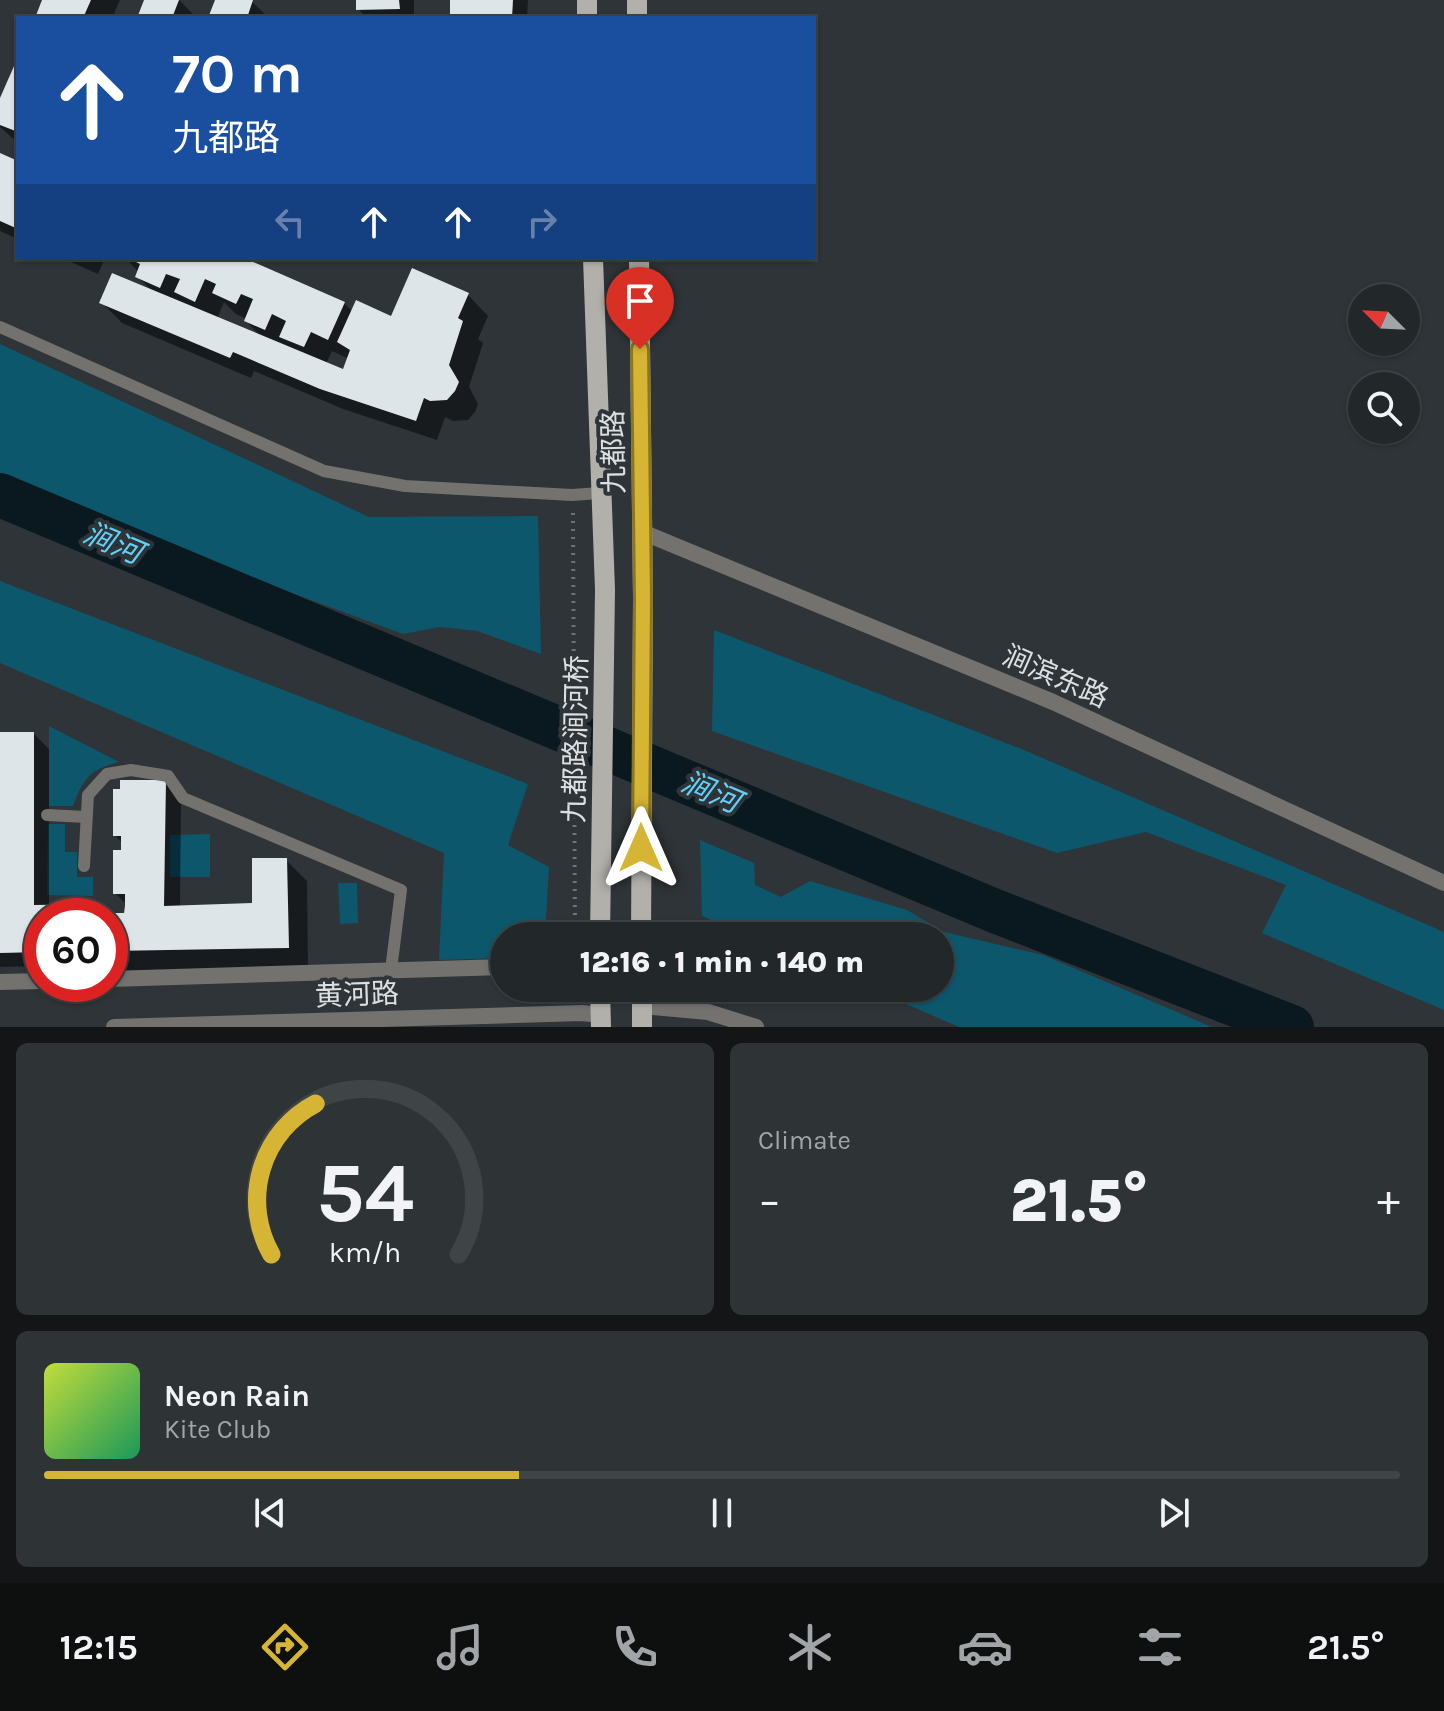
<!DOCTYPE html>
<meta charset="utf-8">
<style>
body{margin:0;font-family:Karla,"Noto Sans SC",sans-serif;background:#2e3335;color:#f1f3f6;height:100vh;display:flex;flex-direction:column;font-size:30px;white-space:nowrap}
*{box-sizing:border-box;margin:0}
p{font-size:26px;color:#a2a5a8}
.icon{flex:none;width:44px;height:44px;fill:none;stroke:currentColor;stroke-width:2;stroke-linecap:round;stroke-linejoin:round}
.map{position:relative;height:1027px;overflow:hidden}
.drawer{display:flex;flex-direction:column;gap:16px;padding:16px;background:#131517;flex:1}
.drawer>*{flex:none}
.top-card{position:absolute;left:16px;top:16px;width:800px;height:244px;border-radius:0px;box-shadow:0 2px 6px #0004,0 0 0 2px #3f4446;background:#1a4fa0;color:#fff;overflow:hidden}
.needle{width:52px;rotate:294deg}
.buttons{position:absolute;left:1348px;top:284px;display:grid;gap:16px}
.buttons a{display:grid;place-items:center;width:72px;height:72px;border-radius:50%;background:#222729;box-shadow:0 2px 6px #0004,0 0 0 2px #3f4446;font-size:40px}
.speed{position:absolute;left:24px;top:898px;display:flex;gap:16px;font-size:40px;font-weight:700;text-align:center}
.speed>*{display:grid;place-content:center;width:104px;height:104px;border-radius:50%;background:#222729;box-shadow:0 2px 6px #0004,0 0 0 2px #3f4446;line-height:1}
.speed .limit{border:12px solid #d22;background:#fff;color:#111}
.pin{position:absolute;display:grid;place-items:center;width:68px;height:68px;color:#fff;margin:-82px -34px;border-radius:50% 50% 50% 0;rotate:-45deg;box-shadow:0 0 8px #0007}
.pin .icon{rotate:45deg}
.me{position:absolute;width:88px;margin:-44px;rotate:0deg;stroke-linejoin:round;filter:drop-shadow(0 0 6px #0008)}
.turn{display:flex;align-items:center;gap:28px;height:168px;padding:0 24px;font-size:36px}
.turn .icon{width:104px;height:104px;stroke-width:2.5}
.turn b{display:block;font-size:56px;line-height:68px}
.lanes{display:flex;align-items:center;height:76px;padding:0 24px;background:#0003;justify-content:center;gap:40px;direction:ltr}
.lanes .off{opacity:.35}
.big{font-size:60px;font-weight:800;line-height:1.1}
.drawer .card{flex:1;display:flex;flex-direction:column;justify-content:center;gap:12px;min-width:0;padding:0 28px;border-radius:12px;background:#2e3335}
.drawer .dial{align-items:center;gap:0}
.dial svg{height:208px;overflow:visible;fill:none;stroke:#3f4446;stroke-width:7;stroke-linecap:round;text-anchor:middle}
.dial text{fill:#f1f3f6;stroke:none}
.song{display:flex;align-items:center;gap:24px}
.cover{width:96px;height:96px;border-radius:12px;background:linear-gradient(135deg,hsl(70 70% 55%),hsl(150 70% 35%))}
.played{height:8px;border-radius:4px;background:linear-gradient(90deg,#d6b534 35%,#3f4446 35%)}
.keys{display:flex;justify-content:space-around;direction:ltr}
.heat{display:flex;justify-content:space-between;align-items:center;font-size:44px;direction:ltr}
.drawer .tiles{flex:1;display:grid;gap:16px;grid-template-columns:1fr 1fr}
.card:last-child{grid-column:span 2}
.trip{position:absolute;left:490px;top:922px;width:464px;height:80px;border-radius:40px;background:#222729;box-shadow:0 2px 6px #0004,0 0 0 2px #3f4446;font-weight:800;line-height:80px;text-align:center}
.tab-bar{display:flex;height:128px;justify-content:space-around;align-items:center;background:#0e1010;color:#a2a5a8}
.tab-bar .icon{width:56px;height:56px}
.tab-bar .active{color:#d6b534}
.tab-bar b{font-size:36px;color:#f1f3f6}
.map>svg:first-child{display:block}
.green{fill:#0d576d}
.shadow{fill:#0007;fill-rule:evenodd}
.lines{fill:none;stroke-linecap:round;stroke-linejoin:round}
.river{stroke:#0a191f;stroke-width:44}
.building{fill:#dee5e9}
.path{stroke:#6e7476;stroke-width:4;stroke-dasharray:2 6;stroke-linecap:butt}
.lane{stroke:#73726f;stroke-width:12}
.street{stroke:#73726f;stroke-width:16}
.primary{stroke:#b2b0ab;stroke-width:20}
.route-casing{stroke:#8b7622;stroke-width:20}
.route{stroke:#d6b534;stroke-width:14}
.labels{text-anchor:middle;stroke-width:8;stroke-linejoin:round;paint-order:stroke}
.street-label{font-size:28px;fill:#dce0e1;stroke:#2e3437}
.water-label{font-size:30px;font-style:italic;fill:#60d2fa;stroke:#2e3437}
</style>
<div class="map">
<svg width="1444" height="1027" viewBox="0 0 1444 1027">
<rect width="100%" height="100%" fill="#2e3437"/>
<g class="green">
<polygon points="0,344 369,517 538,516 541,654 477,631 440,627 403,634 0,485"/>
<polygon points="0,581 528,784 508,845 549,867 545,936 504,936 504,958 439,960 444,853 0,663"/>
<polygon points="714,630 1024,750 1444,932 1444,1010 1262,933 1286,885 1146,832 1057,853 712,731"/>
<path d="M49 726 119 762C90 770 84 777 73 806H49Z"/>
<polygon points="48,824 65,824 65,852 77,852 77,877 93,877 93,896 47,895"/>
<polygon points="210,834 210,877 170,877 170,835"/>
<polygon points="700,840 754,863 755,885 781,897 810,881 907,910 944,932 1043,955 1212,1027 959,1027 869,988 940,988 940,936 748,936 702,916"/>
<polygon points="338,883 357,883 358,923 340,924"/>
</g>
<g class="shadow">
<polygon points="45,0 120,0 112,18 37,18"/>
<polygon points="146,0 179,0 194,15 193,18 139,18"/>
<polygon points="217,0 250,0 268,17 211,18"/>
<polygon points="358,0 414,0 414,18 367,18 358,9"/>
<polygon points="452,0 528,0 527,18 452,18"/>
<polygon points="18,62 18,143 0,127 0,103"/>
<polygon points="0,156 18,164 18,239 0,231"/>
<polygon points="62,258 105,258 98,274"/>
<path d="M125 258H239L344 303 353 312 392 318 468 295 488 316 478 339 483 343 469 387 478 404 475 412 468 420 453 421 445 417 437 440 343 409 254 371 251 378 122 323 101 302 154 293 137 276 139 272ZM224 302 236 314 247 319 246 321 263 338 217 319ZM332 351 349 359 344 372 326 364Z"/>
<polygon points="0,734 34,734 49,749 49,907 102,906 111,915 126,915 128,906 115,893 123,844 115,835 165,782 181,798 180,907 254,905 286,860 307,881 308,968 127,971 119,963 119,966 110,966 110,916 42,916 42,966 0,967"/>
</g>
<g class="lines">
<polyline class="river" points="0,495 995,911 1292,1027"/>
</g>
<g class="building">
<polygon points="42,0 91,0 83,18 35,18"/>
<polygon points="144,0 179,0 172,18 137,18"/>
<polygon points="215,0 253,0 247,18 208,18"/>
<polygon points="356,0 399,0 400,9 356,10"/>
<polygon points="450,0 513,0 512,18 450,18"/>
<polygon points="18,57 18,132 0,125 0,98"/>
<polygon points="0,153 18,161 18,229 0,221"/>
<polygon points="128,258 244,258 345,302 328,340 311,332 304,347 279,337 286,321 272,314 265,330 244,321 253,299 241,294 236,304 212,293 216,284 205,279 195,302 174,292 180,279 166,274 160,288 135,277 140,264"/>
<polygon points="412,268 469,293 458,318 463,321 449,365 459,382 455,391 447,400 430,401 424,398 416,421 320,389 233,352 230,358 99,303 112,273 343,369 350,350 337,342 356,300 391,316"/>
<polygon points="0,732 34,732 34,905 103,904 104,916 42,916 42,952 0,953"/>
<polygon points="120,780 166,780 164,906 252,903 252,858 287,858 289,948 110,951 110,913 124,913 125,906 125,894 113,894 113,850 121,850 121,836 113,836 113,789 120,789"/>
</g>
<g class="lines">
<polyline class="path" points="573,513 575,936"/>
<g class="lane">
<polyline points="0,327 324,471 405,486 572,495 599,493"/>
<polyline points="47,815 86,817"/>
<polyline points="84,866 88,795 107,774 131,770 168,776 183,798 401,890 391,970"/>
</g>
<g class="street">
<polyline points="642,532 1053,702 1444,883"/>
<polyline points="110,979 504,967"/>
<polyline points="0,982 42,981"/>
<polyline points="642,1006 708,1012 756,1027"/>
<polyline points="114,1027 582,1013 601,1015"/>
</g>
<g class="primary">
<polyline points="587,0 587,18"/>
<polyline points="637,0 637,18"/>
<polyline points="593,258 605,590 600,936"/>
<polyline points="639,258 643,598 641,936"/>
<polyline points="600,988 601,1027"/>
<polyline points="642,988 642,1027"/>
</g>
</g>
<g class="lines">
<defs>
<polyline id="route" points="640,349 643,598 641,848"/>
</defs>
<use href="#route" class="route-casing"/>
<use href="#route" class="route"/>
</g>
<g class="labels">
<g class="street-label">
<text transform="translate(613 452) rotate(-91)" y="10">九都路</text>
<text transform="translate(1056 676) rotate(24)" y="10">涧滨东路</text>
<text transform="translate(575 739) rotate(-89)" y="10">九都路涧河桥</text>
<text transform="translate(357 994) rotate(-2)" y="10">黄河路</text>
</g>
<g class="water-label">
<text transform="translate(113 543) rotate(23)" y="10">涧河</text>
<text transform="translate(711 792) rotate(23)" y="10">涧河</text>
</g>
</g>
</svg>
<div class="buttons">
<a><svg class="needle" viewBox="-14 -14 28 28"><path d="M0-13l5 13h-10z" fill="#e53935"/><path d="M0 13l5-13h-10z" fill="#a2a5a8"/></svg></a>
<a><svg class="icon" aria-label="search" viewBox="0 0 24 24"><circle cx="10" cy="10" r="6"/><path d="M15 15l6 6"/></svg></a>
</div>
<div class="speed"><div class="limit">60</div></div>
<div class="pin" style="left:640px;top:349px;background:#d93025"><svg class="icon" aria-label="arrive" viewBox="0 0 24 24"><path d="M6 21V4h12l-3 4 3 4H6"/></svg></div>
<svg class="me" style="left:641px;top:848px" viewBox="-20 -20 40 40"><path d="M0-17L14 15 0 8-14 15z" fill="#d6b534" stroke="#fff" stroke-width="4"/></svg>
<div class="trip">12:16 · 1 min · 140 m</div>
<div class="top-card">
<div class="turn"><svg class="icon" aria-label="ahead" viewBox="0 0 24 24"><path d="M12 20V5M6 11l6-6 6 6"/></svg><div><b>70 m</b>九都路</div></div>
<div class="lanes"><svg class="icon off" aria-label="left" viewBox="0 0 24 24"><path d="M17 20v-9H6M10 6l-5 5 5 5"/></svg><svg class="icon" aria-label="ahead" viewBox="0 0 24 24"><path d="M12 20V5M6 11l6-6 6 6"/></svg><svg class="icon" aria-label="ahead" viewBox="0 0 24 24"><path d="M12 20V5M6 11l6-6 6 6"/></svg><svg class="icon off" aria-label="right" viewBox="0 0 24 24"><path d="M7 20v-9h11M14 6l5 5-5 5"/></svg></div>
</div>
</div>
<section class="drawer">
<div class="tiles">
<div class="card dial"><svg viewBox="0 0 100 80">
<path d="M14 69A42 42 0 1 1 86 69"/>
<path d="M14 69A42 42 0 0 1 31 11" stroke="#d6b534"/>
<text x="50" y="56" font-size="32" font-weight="700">54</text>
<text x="50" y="72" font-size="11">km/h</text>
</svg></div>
<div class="card"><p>Climate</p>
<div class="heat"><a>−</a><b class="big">21.5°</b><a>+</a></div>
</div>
<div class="card">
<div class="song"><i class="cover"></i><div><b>Neon Rain</b><p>Kite Club</p></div></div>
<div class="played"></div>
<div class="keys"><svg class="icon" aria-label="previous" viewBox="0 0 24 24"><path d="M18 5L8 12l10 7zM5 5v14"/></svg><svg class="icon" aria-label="pause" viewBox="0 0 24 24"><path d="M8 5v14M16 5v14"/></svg><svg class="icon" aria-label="next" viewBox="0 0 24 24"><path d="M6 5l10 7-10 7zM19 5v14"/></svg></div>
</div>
</div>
</section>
<nav class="tab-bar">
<b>12:15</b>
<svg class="icon active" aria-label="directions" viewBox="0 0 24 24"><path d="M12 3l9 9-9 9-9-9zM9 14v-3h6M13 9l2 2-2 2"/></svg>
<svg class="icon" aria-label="music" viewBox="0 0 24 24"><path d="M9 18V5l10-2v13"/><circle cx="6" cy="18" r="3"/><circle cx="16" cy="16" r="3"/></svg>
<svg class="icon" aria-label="phone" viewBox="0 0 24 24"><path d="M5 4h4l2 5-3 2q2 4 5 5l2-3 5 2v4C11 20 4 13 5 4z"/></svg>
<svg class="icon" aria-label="climate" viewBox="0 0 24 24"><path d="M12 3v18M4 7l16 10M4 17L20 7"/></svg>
<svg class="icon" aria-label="car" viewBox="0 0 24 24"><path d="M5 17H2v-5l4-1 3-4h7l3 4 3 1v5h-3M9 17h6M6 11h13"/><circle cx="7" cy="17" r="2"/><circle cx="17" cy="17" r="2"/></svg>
<svg class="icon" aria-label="filters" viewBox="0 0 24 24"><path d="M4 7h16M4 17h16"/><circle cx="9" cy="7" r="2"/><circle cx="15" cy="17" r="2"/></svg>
<b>21.5°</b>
</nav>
